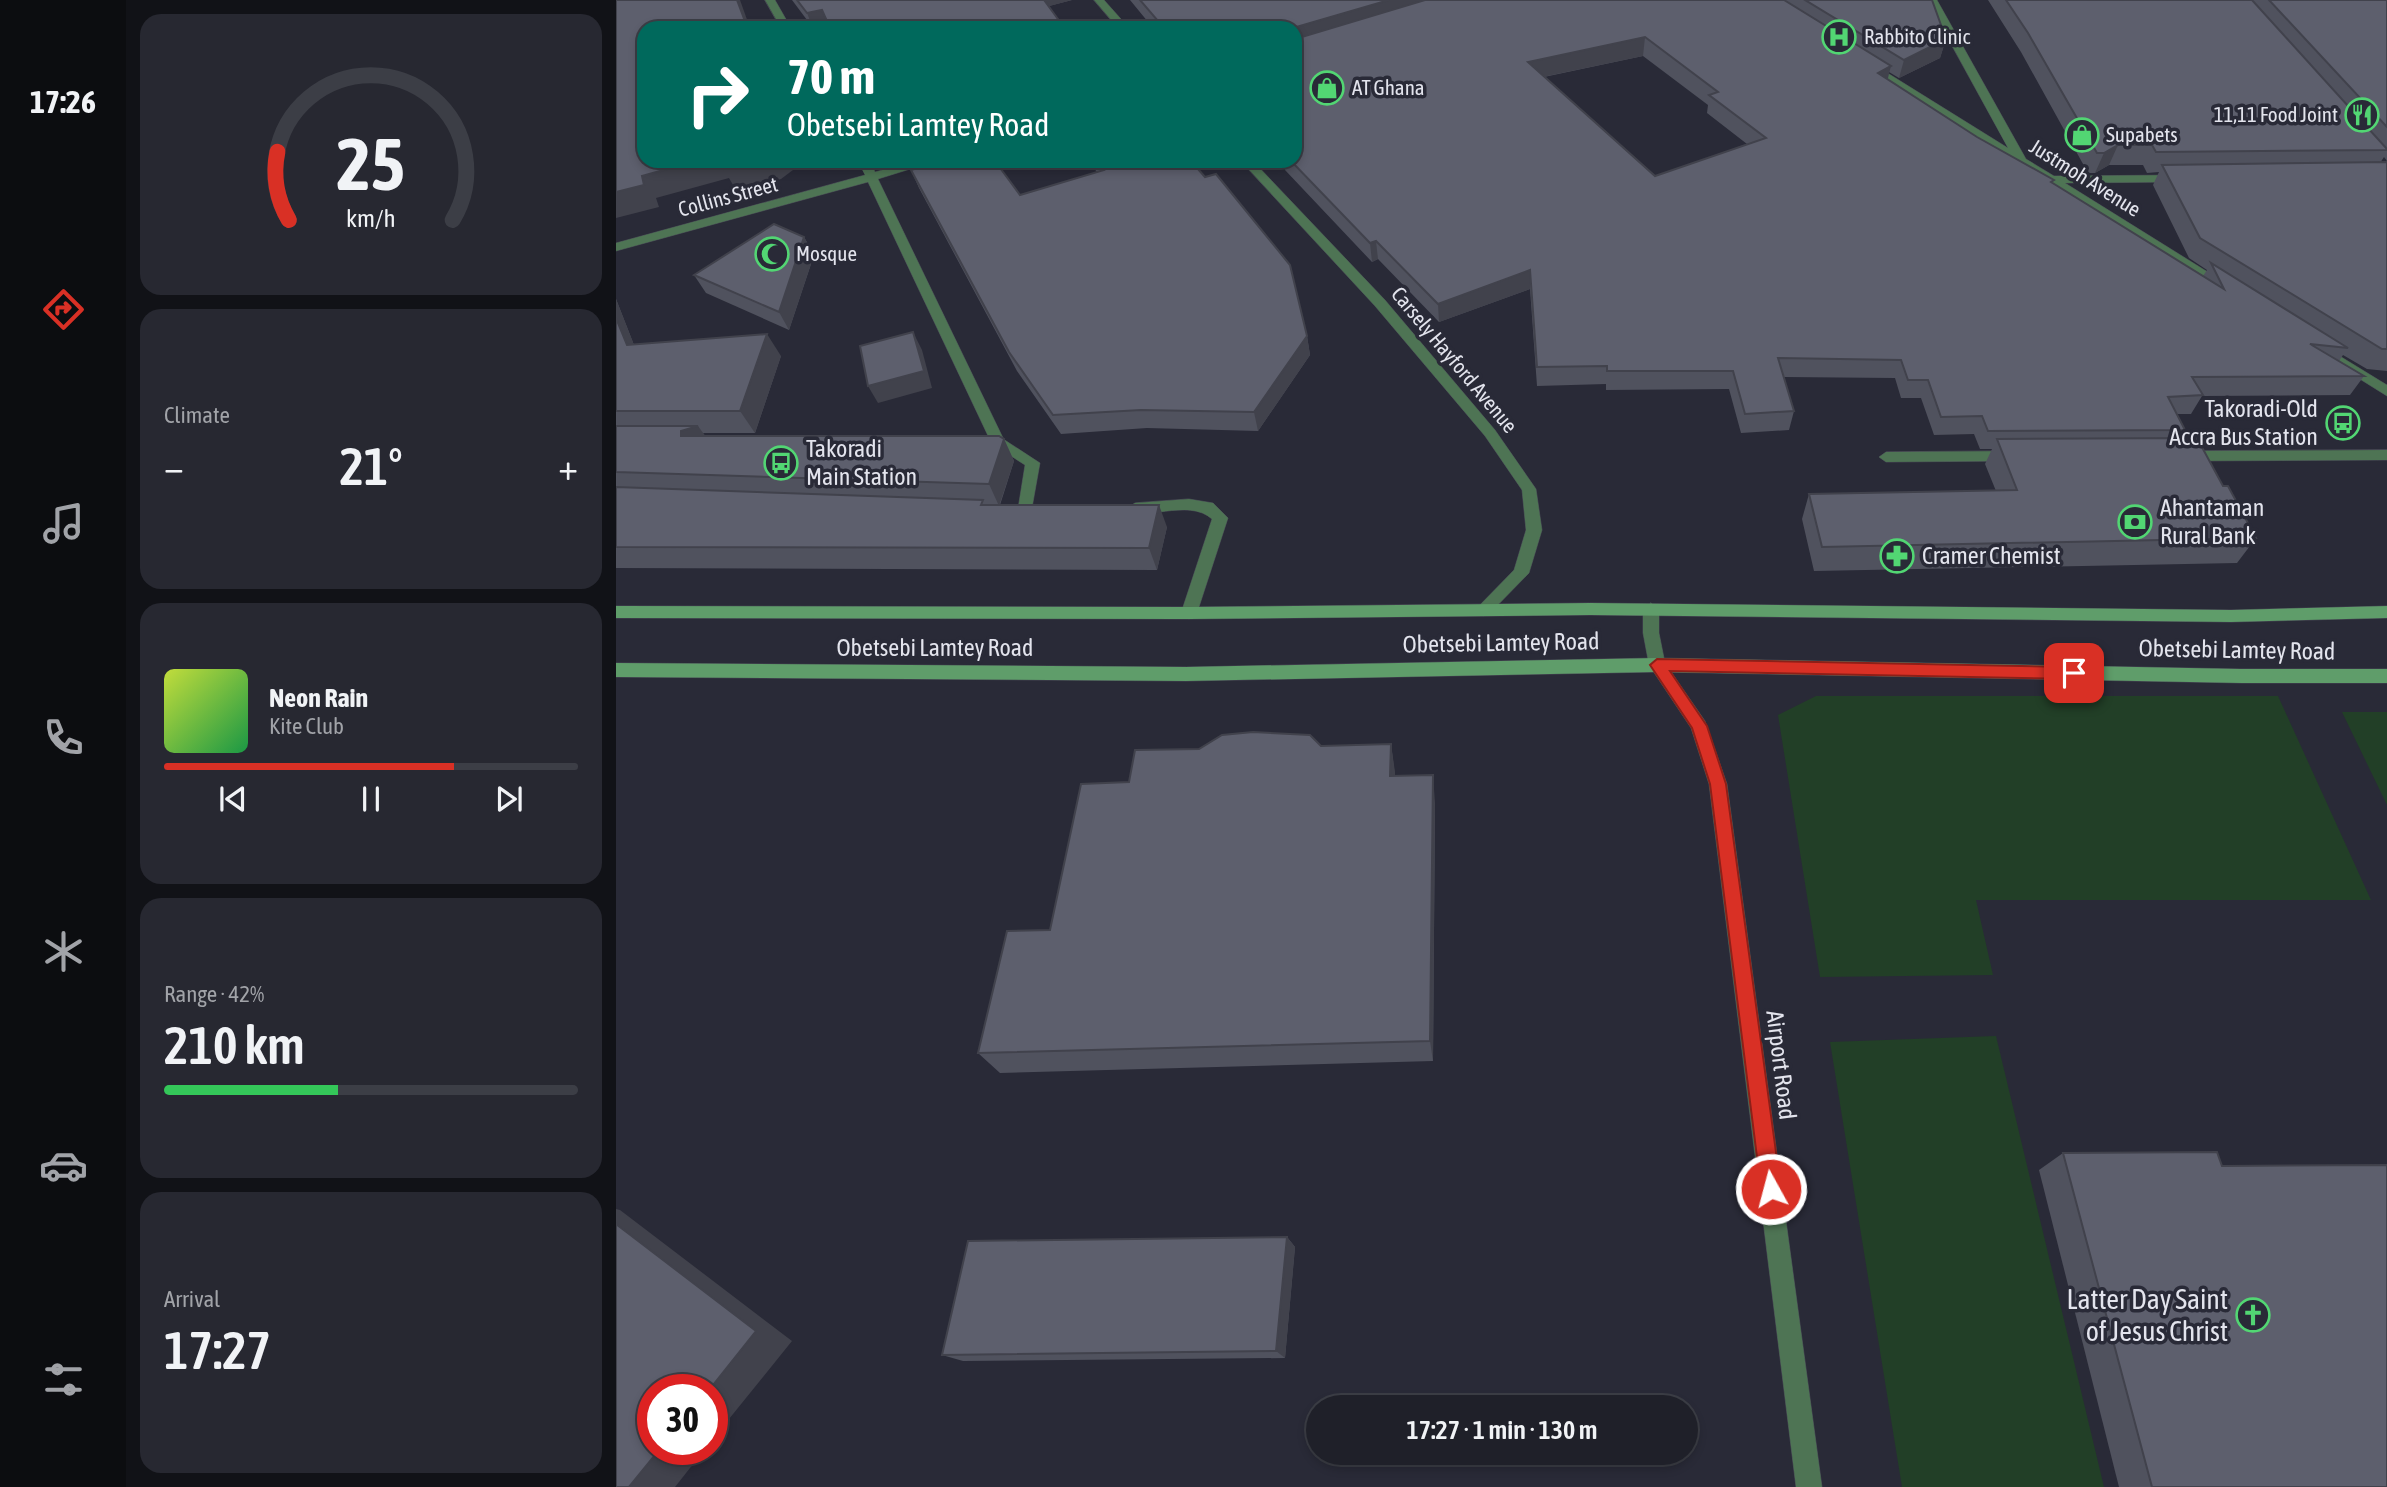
<!DOCTYPE html>
<meta charset="utf-8">
<style>
body{margin:0;font-family:"Asap Condensed",sans-serif;background:#272831;color:#f1f3f6;height:100vh;display:flex;flex-direction:column;font-size:26px;white-space:nowrap}
*{box-sizing:border-box;margin:0}
p{font-size:23px;color:#a1a3a8}
.icon{flex:none;width:38px;height:38px;fill:none;stroke:currentColor;stroke-width:2;stroke-linecap:round;stroke-linejoin:round}
.map{position:relative;flex:1;overflow:hidden}
.sheet{display:flex;flex-direction:column;gap:14px;padding:14px;background:#111217;width:490px}
.sheet>*{flex:none}
.hud{position:absolute;left:21px;top:21px;width:665px;height:147px;border-radius:21px;box-shadow:0 4px 10px #0003,0 0 0 2px #3c3e46;background:#00695c;color:#fff;overflow:hidden}
.speed{position:absolute;left:21px;top:1374px;display:flex;gap:14px;font-size:35px;font-weight:700;text-align:center}
.speed>*{display:grid;place-content:center;width:91px;height:91px;border-radius:50%;background:#1f2029;box-shadow:0 4px 10px #0003,0 0 0 2px #3c3e46;line-height:1}
.speed .limit{border:10px solid #d22;background:#fff;color:#111}
.pin{position:absolute;display:grid;place-items:center;width:60px;height:60px;color:#fff;margin:-30px;border-radius:14px;box-shadow:0 4px 10px #0006}
.me{position:absolute;width:77px;margin:-38px;rotate:353deg;stroke-linejoin:round;filter:drop-shadow(0 0 5px #0008)}
.turn{display:flex;align-items:center;gap:24px;height:147px;padding:0 35px;font-size:32px}
.turn .icon{width:91px;height:91px;stroke-width:2.5}
.turn b{display:block;font-size:49px;line-height:60px}
.big{font-size:52px;font-weight:600;line-height:1.1}
.sheet .tile{flex:1;display:flex;flex-direction:column;justify-content:center;gap:10px;min-width:0;padding:0 24px;border-radius:21px;background:#272831}
.sheet .dial{align-items:center;gap:0}
.dial svg{height:182px;overflow:visible;fill:none;stroke:#3c3e46;stroke-width:7;stroke-linecap:round;text-anchor:middle}
.dial text{fill:#f1f3f6;stroke:none}
.song{display:flex;align-items:center;gap:21px}
.cover{width:84px;height:84px;border-radius:10px;background:linear-gradient(135deg,hsl(70 70% 55%),hsl(140 70% 35%))}
.played{height:7px;border-radius:4px;background:linear-gradient(90deg,#d93025 70%,#3c3e46 70%)}
.keys{display:flex;justify-content:space-around;direction:ltr}
.heat{display:flex;justify-content:space-between;align-items:center;font-size:38px;direction:ltr}
.charge{height:10px;border-radius:5px;background:linear-gradient(90deg,#34c759 42%,#3c3e46 0)}
.trip{position:absolute;left:690px;top:1395px;width:392px;height:70px;border-radius:35px;background:#1f2029;box-shadow:0 4px 10px #0003,0 0 0 2px #3c3e46;font-weight:600;line-height:70px;text-align:center}
main{display:flex;flex:1;min-height:0}
.tab-bar{display:flex;flex-direction:column;width:126px;justify-content:space-around;align-items:center;background:#0c0d10;color:#a1a3a8}
.tab-bar .icon{width:49px;height:49px}
.tab-bar .on{color:#d93025}
.tab-bar b{font-size:32px;color:#f1f3f6}
.map>svg:first-child{display:block}
.green{fill:#223f27}
.lines{fill:none;stroke-linecap:round;stroke-linejoin:round}
.service-casing{stroke:#474854;stroke-width:1}
.minor-casing{stroke:#474854;stroke-width:1}
.secondary-casing{stroke:#474854;stroke-width:1}
.service{fill:#4e7454;fill-rule:evenodd}
.minor{fill:#4e7454;fill-rule:evenodd}
.secondary{fill:#5f9d6a;fill-rule:evenodd}
.wall{fill:#50525e;fill-rule:evenodd}
.shaded-wall{fill:#41424c}
.building{fill:#5d5f6d;stroke:#41424c;stroke-width:2;fill-rule:evenodd}
.route{fill:#d93025;stroke:#8d1f18;stroke-width:2}
.labels{text-anchor:middle;stroke-width:7;stroke-linejoin:round;paint-order:stroke}
.far-poi-label{font-size:21px;fill:#e3e4ed;stroke:#292a37;text-anchor:start}
.far-street-label{font-size:21px;fill:#e3e4ed;stroke:#292a37}
.poi-label{font-size:24px;fill:#e3e4ed;stroke:#292a37;text-anchor:start}
.street-label{font-size:24px;fill:#e3e4ed;stroke:#292a37}
.near-poi-label{font-size:28px;fill:#e3e4ed;stroke:#292a37;text-anchor:end}
</style>
<main>
<nav class="tab-bar">
<b>17:26</b>
<svg class="icon on" aria-label="directions" viewBox="0 0 24 24"><path d="M12 3l9 9-9 9-9-9zM9 14v-3h6M13 9l2 2-2 2"/></svg>
<svg class="icon" aria-label="music" viewBox="0 0 24 24"><path d="M9 18V5l10-2v13"/><circle cx="6" cy="18" r="3"/><circle cx="16" cy="16" r="3"/></svg>
<svg class="icon" aria-label="phone" viewBox="0 0 24 24"><path d="M5 4h4l2 5-3 2q2 4 5 5l2-3 5 2v4C11 20 4 13 5 4z"/></svg>
<svg class="icon" aria-label="climate" viewBox="0 0 24 24"><path d="M12 3v18M4 7l16 10M4 17L20 7"/></svg>
<svg class="icon" aria-label="car" viewBox="0 0 24 24"><path d="M5 17H2v-5l4-1 3-4h7l3 4 3 1v5h-3M9 17h6M6 11h13"/><circle cx="7" cy="17" r="2"/><circle cx="17" cy="17" r="2"/></svg>
<svg class="icon" aria-label="filters" viewBox="0 0 24 24"><path d="M4 7h16M4 17h16"/><circle cx="9" cy="7" r="2"/><circle cx="15" cy="17" r="2"/></svg>
</nav>
<section class="sheet">
<div class="tile dial"><svg viewBox="0 0 100 80">
<path d="M14 69A42 42 0 1 1 86 69"/>
<path d="M14 69A42 42 0 0 1 9 39" stroke="#d93025"/>
<text x="50" y="56" font-size="32" font-weight="700">25</text>
<text x="50" y="72" font-size="11">km/h</text>
</svg></div>
<div class="tile"><p>Climate</p>
<div class="heat"><a>−</a><b class="big">21°</b><a>+</a></div>
</div>
<div class="tile">
<div class="song"><i class="cover"></i><div><b>Neon Rain</b><p>Kite Club</p></div></div>
<div class="played"></div>
<div class="keys"><svg class="icon" aria-label="previous" viewBox="0 0 24 24"><path d="M18 5L8 12l10 7zM5 5v14"/></svg><svg class="icon" aria-label="pause" viewBox="0 0 24 24"><path d="M8 5v14M16 5v14"/></svg><svg class="icon" aria-label="next" viewBox="0 0 24 24"><path d="M6 5l10 7-10 7zM19 5v14"/></svg></div>
</div>
<div class="tile"><p>Range · 42%</p><b class="big">210 km</b><div class="charge"></div></div>
<div class="tile"><p>Arrival</p><b class="big">17:27</b></div>
</section>
<div class="map">
<svg width="1771" height="1487" viewBox="0 0 1771 1487">
<rect width="100%" height="100%" fill="#292a37"/>
<g class="green">
<polygon points="1200,696 1662,696 1755,900 1360,900 1377,975 1204,977 1162,715"/>
<polygon points="1726,712 1771,712 1771,805"/>
<polygon points="1380,1036 1488,1487 1286,1487 1214,1042"/>
</g>
<g class="lines">
<defs>
<g id="service">
<polygon points="381,435 424,463 414,519 404,519 401,515 409,465 378,445 366,443 364,440 366,437"/>
<polygon points="1771,450 1771,460 1567,461 1560,456 1567,451"/>
<polygon points="1396,451 1403,456 1396,461 1270,462 1263,457 1270,452"/>
<path d="M573 499 597 503 612 518 581 613 573 619 565 613 596 519C572 497 524 524 511 508L519 503Z"/>
</g>
<g id="minor">
<polygon points="149,0 159,0 175,28 165,28"/>
<polygon points="478,0 488,0 513,28 502,28"/>
<polygon points="1311,0 1321,0 1410,159 1438,176 1565,175 1565,181 1561,182 1449,183 1611,284 1611,290 1601,290 1249,68 1249,64 1257,64 1392,148"/>
<polygon points="242,161 254,161 259,172 301,161 320,161 262,179 388,440 386,443 376,443 374,440 252,182 0,251 0,243 249,175"/>
<polygon points="625,161 637,161 769,300 879,430 920,489 926,530 913,573 873,614 867,616 859,610 898,570 910,530 906,490 869,436 759,306"/>
<polygon points="1704,344 1771,385 1771,396 1699,351 1697,348"/>
<polygon points="1035,603 1043,609 1043,633 1049,663 1089,721 1111,784 1206,1487 1180,1487 1093,784 1075,728 1033,665 1027,633 1027,609"/>
</g>
<g id="secondary">
<polygon points="974,603 1615,610 1771,606 1771,618 1615,622 974,615 573,619 0,618 0,606 573,607"/>
<polygon points="1041,658 1625,669 1771,669 1771,683 1625,683 1041,672 570,681 0,677 0,663 570,667"/>
</g>
</defs>
<use href="#service" class="service-casing"/>
<use href="#minor" class="minor-casing"/>
<use href="#secondary" class="secondary-casing"/>
<use href="#service" class="service"/>
<use href="#minor" class="minor"/>
<use href="#secondary" class="secondary"/>
</g>
<g class="wall">
<polygon points="176,0 456,0 433,6 448,28 197,28"/>
<path d="M514 0H1316L1330 39 1324 58 1283 78 1273 72 1272 79 1361 137 1587 276 1591 270 1573 258 1537 185 1543 172 1531 173 1527 165H1493L1479 173H1472L1405 52 1372 0H1771V161L1768 157 1764 163 1771 162V371L1751 369 1727 355 1723 361 1748 376 1734 395 1586 396 1575 414H1561L1569 430 1564 438 1607 486 1640 538 1621 563 1198 571 1186 519 1193 494 1380 491 1369 464 1376 449H1364L1358 434 1318 435 1305 398H1285L1279 378 1168 377 1178 411 1173 430 1125 433 1113 389 990 390V384L921 386 914 289 823 322 762 259 756 262 669 170 667 161H679V28H537ZM1027 56 1092 105 1091 113 1131 144 1039 176 928 77Z"/>
<polygon points="297,161 379,161 404,195 481,172 472,161 575,161 691,336 694,355 642,431 531,428 445,434 401,371 303,188 295,170 300,168"/>
<polygon points="188,237 198,255 173,330 90,293 78,275"/>
<polygon points="0,299 18,345 165,356 139,433 87,433 89,436 388,439 398,461 384,505 551,527 541,570 0,568"/>
<polygon points="775,744 779,776 819,803 817,1061 384,1073 362,1053 434,930 513,782 705,746"/>
<polygon points="1447,1153 1606,1166 1771,1487 1503,1487 1423,1170"/>
<polygon points="671,1237 679,1247 669,1358 347,1361 326,1355"/>
</g>
<g class="shaded-wall">
<polygon points="121,0 124,0 134,28 115,28"/>
<polygon points="424,0 456,0 426,8"/>
<polygon points="773,0 835,0 679,46 679,28 677,28"/>
<polygon points="206,10 214,28 197,28 191,13"/>
<polygon points="1029,37 1027,56 912,80 912,62"/>
<polygon points="1330,39 1324,58 1283,78 1288,60"/>
<polygon points="1275,66 1270,85 1262,73"/>
<polygon points="1502,145 1493,165 1479,173 1488,153"/>
<polygon points="80,161 183,161 185,164 165,179 121,192 113,178 40,198 43,207 0,218 0,192 26,176"/>
<polygon points="188,237 198,255 173,330 163,312"/>
<polygon points="760,241 762,259 756,262 754,243"/>
<polygon points="914,270 914,289 823,322 822,304"/>
<polygon points="0,299 27,368 11,345 0,318"/>
<polygon points="297,332 306,350 316,388 262,403 252,386"/>
<polygon points="151,334 165,356 139,433 124,411"/>
<polygon points="691,336 694,355 642,431 638,412"/>
<polygon points="82,426 98,448 65,436 65,431"/>
<polygon points="388,439 398,461 383,506 373,484"/>
<polygon points="543,505 551,527 541,570 533,548"/>
<polygon points="775,744 779,772 778,804 774,776"/>
<polygon points="817,775 819,803 817,1061 814,1041"/>
<polygon points="0,1209 4,1210 176,1341 96,1440 96,1390 93,1390 0,1224"/>
<polygon points="671,1237 679,1247 669,1358 660,1351"/>
<polygon points="44,1449 89,1449 59,1487 13,1487"/>
</g>
<g class="building">
<polygon points="0,0 121,0 130,24 115,28 28,28 28,161 80,161 26,176 28,185 0,192"/>
<polygon points="181,0 428,0 447,26 416,26 418,28 214,28 206,10 191,13"/>
<polygon points="524,0 773,0 677,28 548,28"/>
<path d="M809 0H1168L1275 66 1262 73 1361 137 1438 180 1435 182 1608 289 1595 263 1732 348 1694 344 1748 376 1576 377 1587 395 1552 397 1569 430 1372 431 1366 416 1325 417 1312 380H1292L1285 360 1162 358 1178 411 1129 414 1117 371H991V366L921 367 914 270 822 304 760 241 754 243 675 161H679V39ZM1029 37 1102 92 1093 95 1150 138 1039 176 912 62Z"/>
<polygon points="1189,0 1316,0 1330,39 1288,60"/>
<polygon points="1390,0 1636,0 1771,149 1771,150 1540,152 1536,145 1502,145 1488,153 1481,153 1412,33"/>
<polygon points="1653,0 1771,0 1771,127"/>
<polygon points="105,161 138,161 108,169"/>
<polygon points="300,161 379,161 404,195 488,170 481,161 575,161 589,177 600,174 674,265 691,336 638,412 525,410 437,415 393,352 295,170 305,167"/>
<polygon points="1771,162 1771,349 1766,349 1584,238 1546,165"/>
<polygon points="158,224 188,237 163,312 78,275"/>
<polygon points="0,318 11,345 151,334 124,411 0,411"/>
<polygon points="297,332 308,371 252,386 244,346"/>
<polygon points="0,426 82,426 65,431 65,436 383,436 388,439 373,484 0,472"/>
<polygon points="1581,438 1607,486 1612,486 1640,538 1206,547 1193,494 1401,490 1381,439"/>
<polygon points="0,487 367,500 365,505 543,505 533,548 0,547"/>
<polygon points="637,732 694,735 705,746 775,744 774,776 817,775 814,1041 362,1053 391,931 434,930 465,784 513,782 519,750 583,749 606,735"/>
<polygon points="1601,1152 1606,1166 1771,1165 1771,1487 1536,1487 1447,1153"/>
<polygon points="0,1224 140,1331 93,1390 37,1390 37,1449 44,1449 13,1487 0,1487"/>
<polygon points="671,1237 660,1351 326,1355 352,1241"/>
</g>
<polygon class="route" points="1041,659 1458,667 1466,673 1458,679 1054,671 1091,726 1110,784 1165,1189 1162,1197 1155,1199 1148,1197 1145,1189 1094,784 1076,728 1034,665"/>
<defs>
<symbol id="hospital-ring" viewBox="-11 -11 22 22"><circle r="9.5" fill="#292a37" stroke="#52d673" stroke-width="1.5"/><path d="M-5-5h3v3.5h4V-5h3V5h-3V1.5h-4V5h-3Z" fill="#52d673"/></symbol>
<symbol id="shop-ring" viewBox="-11 -11 22 22"><circle r="9.5" fill="#292a37" stroke="#52d673" stroke-width="1.5"/><path d="M-5-2.5h2.3a2.7 3.5 0 0 1 5.4 0H5L5.5 6h-11ZM-1.5-2.5h3a1.5 2.3 0 0 0-3 0Z" fill="#52d673"/></symbol>
<symbol id="restaurant-ring" viewBox="-11 -11 22 22"><circle r="9.5" fill="#292a37" stroke="#52d673" stroke-width="1.5"/><path d="M-5-6h1v4h1v-4h1v4h1v-4h1v5L-1.5 .5V6h-2V.5L-5-1ZM5-6V6H3V1.5H1.5Q1.5-4 5-6Z" fill="#52d673"/></symbol>
<symbol id="mosque-ring" viewBox="-11 -11 22 22"><circle r="9.5" fill="#292a37" stroke="#52d673" stroke-width="1.5"/><path d="M3.5-4.9A6 6 0 1 0 3.5 4.9A5 5 0 1 1 3.5-4.9Z" fill="#52d673"/></symbol>
<symbol id="bus-ring" viewBox="-11 -11 22 22"><circle r="9.5" fill="#292a37" stroke="#52d673" stroke-width="1.5"/><path d="M-5-6H5V4H4V6H2V4H-2V6H-4V4H-5ZM-3.5-4V0h7V-4ZM-3.5 1.2v1.5H-2V1.2ZM2 1.2v1.5H3.5V1.2Z" fill="#52d673"/></symbol>
<symbol id="bank-ring" viewBox="-11 -11 22 22"><circle r="9.5" fill="#292a37" stroke="#52d673" stroke-width="1.5"/><path d="M-6-4H6V4H-6ZM0-2.3a2.3 2.3 0 1 0 0 4.6a2.3 2.3 0 1 0 0-4.6Z" fill="#52d673"/></symbol>
<symbol id="pharmacy-ring" viewBox="-11 -11 22 22"><circle r="9.5" fill="#292a37" stroke="#52d673" stroke-width="1.5"/><path d="M-2-6h4v4h4v4h-4v4h-4v-4h-4v-4h4Z" fill="#52d673"/></symbol>
<symbol id="church-ring" viewBox="-11 -11 22 22"><circle r="9.5" fill="#292a37" stroke="#52d673" stroke-width="1.5"/><path d="M-1.2-6h2.4v3.5h3.3v2.4h-3.3V6h-2.4V-.1h-3.3v-2.4h3.3Z" fill="#52d673"/></symbol>
</defs>
<g fill-rule="evenodd">
<use href="#hospital-ring" x="1204" y="18" width="38" height="38"/>
<use href="#shop-ring" x="692" y="69" width="38" height="38"/>
<use href="#restaurant-ring" x="1727" y="96" width="38" height="38"/>
<use href="#shop-ring" x="1447" y="116" width="38" height="38"/>
<use href="#mosque-ring" x="137" y="235" width="38" height="38"/>
<use href="#bus-ring" x="1708" y="404" width="38" height="38"/>
<use href="#bus-ring" x="146" y="444" width="38" height="38"/>
<use href="#bank-ring" x="1500" y="503" width="38" height="38"/>
<use href="#pharmacy-ring" x="1262" y="537" width="38" height="38"/>
<use href="#church-ring" x="1618" y="1296" width="38" height="38"/>
</g>
<g class="labels">
<g class="far-poi-label">
<text x="1248" y="44">Rabbito Clinic</text>
<text x="736" y="95">AT Ghana</text>
<text x="1722" y="122" text-anchor="end">11,11 Food Joint</text>
<text x="1490" y="142">Supabets</text>
<text x="180" y="261">Mosque</text>
</g>
<g class="far-street-label">
<text transform="translate(1469 178) rotate(32)" y="7">Justmoh Avenue</text>
<text transform="translate(112 197) rotate(-15)" y="7">Collins Street</text>
<text transform="translate(838 360) rotate(50)" y="7">Carsely Hayford Avenue</text>
</g>
<g class="poi-label">
<text x="1702" y="417" text-anchor="end">Takoradi-Old<tspan x="1702" dy="28">Accra Bus Station</tspan></text>
<text x="190" y="457">Takoradi<tspan x="190" dy="28">Main Station</tspan></text>
<text x="1544" y="516">Ahantaman<tspan x="1544" dy="28">Rural Bank</tspan></text>
<text x="1306" y="564">Cramer Chemist</text>
</g>
<g class="street-label">
<text transform="translate(885 643) rotate(-1)" y="8">Obetsebi Lamtey Road</text>
<text x="319" y="656">Obetsebi Lamtey Road</text>
<text transform="translate(1621 650) rotate(1)" y="8">Obetsebi Lamtey Road</text>
<text transform="translate(1165 1065) rotate(83)" y="8">Airport Road</text>
</g>
<g class="near-poi-label">
<text x="1612" y="1309">Latter Day Saint<tspan x="1612" dy="32">of Jesus Christ</tspan></text>
</g>
</g>
</svg>
<div class="speed"><div class="limit">30</div></div>
<div class="pin" style="left:1458px;top:673px;background:#d93025"><svg class="icon" aria-label="arrive" viewBox="0 0 24 24"><path d="M6 21V4h12l-3 4 3 4H6"/></svg></div>
<svg class="me" style="left:1155px;top:1189px" viewBox="-20 -20 40 40"><circle r="17" fill="#d93025" stroke="#fff" stroke-width="3"/><path d="M0-11L8 9 0 5-8 9z" fill="#fff"/></svg>
<div class="trip">17:27 · 1 min · 130 m</div>
<div class="hud">
<div class="turn"><svg class="icon" aria-label="right" viewBox="0 0 24 24"><path d="M7 20v-9h11M14 6l5 5-5 5"/></svg><div><b>70 m</b>Obetsebi Lamtey Road</div></div>
</div>
</div>
</main>
